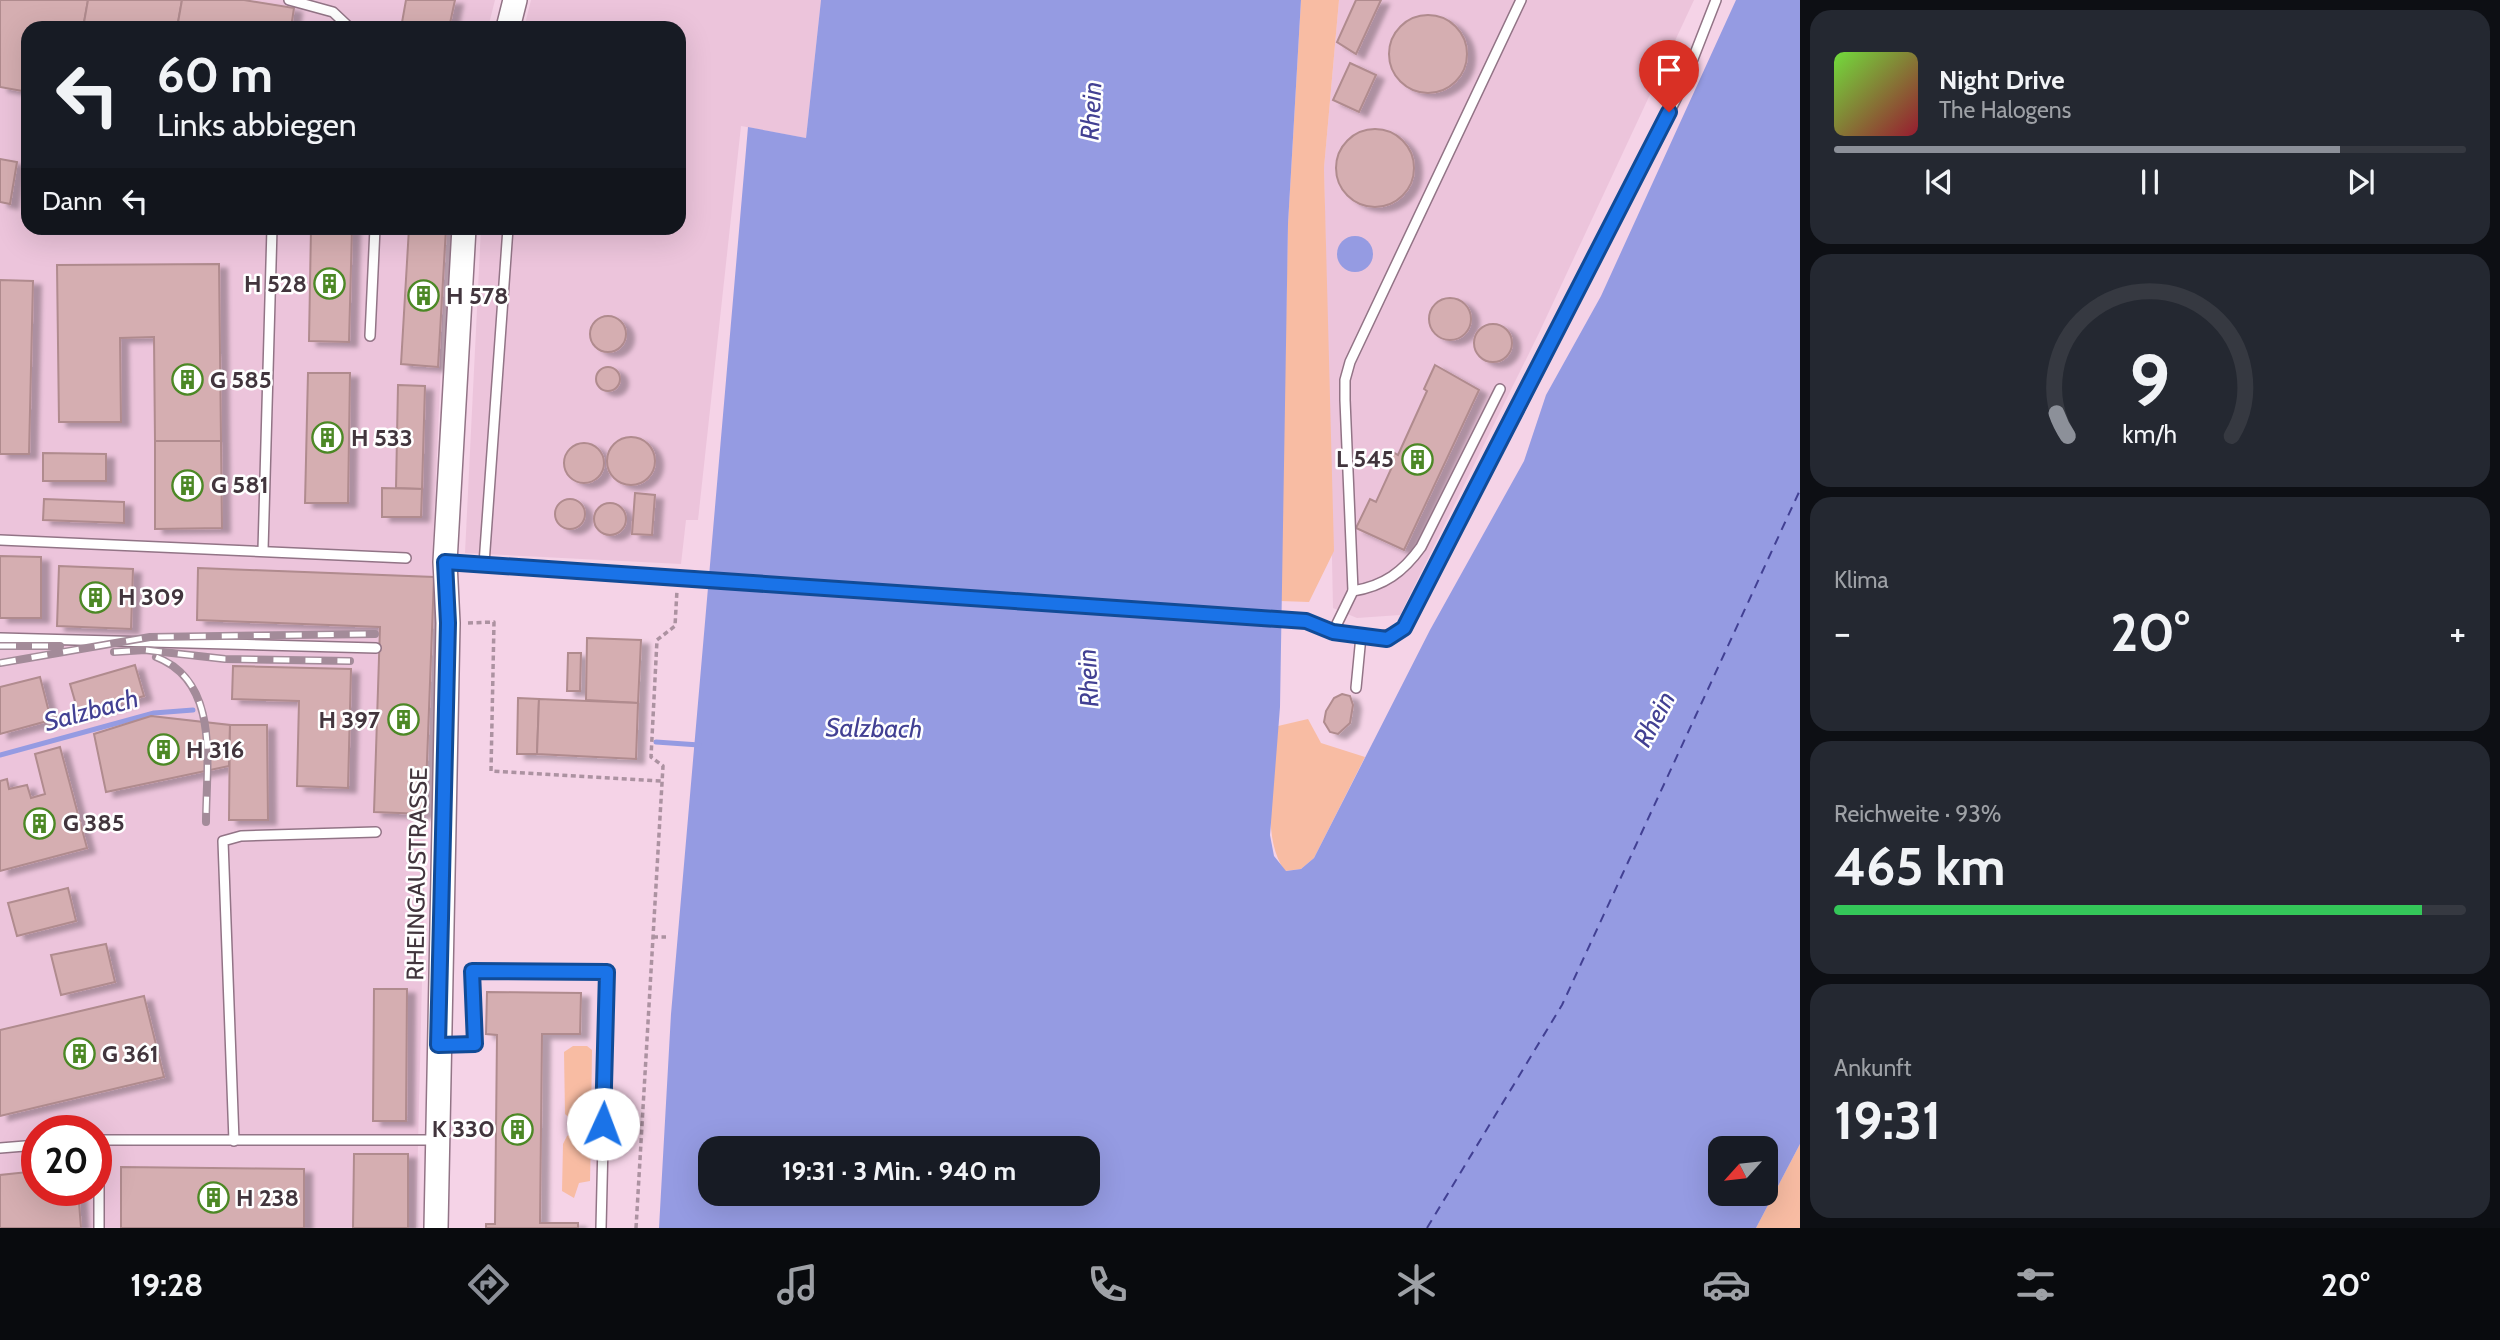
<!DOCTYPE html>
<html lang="de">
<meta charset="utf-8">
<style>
body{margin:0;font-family:Cabin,sans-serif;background:#242831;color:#f1f3f6;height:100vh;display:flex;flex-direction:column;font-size:26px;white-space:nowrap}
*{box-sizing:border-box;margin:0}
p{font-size:23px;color:#9ea1a6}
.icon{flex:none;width:38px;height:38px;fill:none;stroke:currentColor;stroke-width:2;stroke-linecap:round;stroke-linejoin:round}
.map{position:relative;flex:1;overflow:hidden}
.drawer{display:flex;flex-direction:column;gap:10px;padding:10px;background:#0d0f14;width:700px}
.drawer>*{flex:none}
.hud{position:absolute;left:21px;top:21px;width:665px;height:214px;border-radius:21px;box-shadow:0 7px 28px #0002;background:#171b24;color:#f1f3f6;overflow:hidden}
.needle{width:46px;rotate:243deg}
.buttons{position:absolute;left:1708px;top:1136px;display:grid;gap:14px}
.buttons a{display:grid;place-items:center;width:70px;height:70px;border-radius:14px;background:#171b24;box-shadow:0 7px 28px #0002;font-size:35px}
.speed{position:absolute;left:21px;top:1115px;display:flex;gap:14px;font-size:35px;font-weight:700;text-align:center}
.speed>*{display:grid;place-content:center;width:91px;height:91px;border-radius:50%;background:#171b24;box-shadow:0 7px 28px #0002;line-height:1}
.speed .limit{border:10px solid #d22;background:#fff;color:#111}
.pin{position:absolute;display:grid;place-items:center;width:60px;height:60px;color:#fff;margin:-72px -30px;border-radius:50% 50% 50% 0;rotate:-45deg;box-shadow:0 0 7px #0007}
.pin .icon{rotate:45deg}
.me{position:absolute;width:77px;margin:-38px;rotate:2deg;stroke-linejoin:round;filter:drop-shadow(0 0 5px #0008)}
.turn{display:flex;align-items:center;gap:24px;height:147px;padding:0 21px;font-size:32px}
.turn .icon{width:91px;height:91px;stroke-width:2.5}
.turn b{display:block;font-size:49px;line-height:60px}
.then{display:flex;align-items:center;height:66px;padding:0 21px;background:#0003;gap:14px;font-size:26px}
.big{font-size:52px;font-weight:800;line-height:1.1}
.drawer .widget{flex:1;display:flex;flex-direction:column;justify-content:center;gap:10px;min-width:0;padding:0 24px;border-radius:21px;background:#242831}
.drawer .dial{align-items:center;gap:0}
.dial svg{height:182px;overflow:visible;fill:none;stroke:#363941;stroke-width:7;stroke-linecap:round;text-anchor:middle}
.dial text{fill:#f1f3f6;stroke:none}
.song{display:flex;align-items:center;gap:21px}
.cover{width:84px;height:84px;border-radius:10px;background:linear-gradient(135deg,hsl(100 70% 55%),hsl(350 70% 35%))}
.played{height:7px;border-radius:4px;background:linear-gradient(90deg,#8c9099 80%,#363941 80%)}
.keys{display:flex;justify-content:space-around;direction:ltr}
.heat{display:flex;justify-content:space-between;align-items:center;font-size:38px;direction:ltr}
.charge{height:10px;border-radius:5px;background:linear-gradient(90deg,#34c759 93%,#363941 0)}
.trip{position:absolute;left:698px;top:1136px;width:402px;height:70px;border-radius:21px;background:#171b24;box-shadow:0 7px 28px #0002;font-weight:800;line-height:70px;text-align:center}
.menu{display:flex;height:112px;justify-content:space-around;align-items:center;background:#090b0e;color:#9ea1a6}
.menu .icon{width:49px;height:49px}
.menu .selected{color:#8c9099}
.menu b{font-size:32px;color:#f1f3f6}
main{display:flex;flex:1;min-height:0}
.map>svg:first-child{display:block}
.built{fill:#ecc4db;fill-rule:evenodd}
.green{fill:#f8bca3}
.water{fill:#959be2;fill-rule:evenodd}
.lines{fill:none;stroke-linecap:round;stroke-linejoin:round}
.stream{stroke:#959be2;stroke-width:5}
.ferry{stroke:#424093;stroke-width:2;stroke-dasharray:9 7;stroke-linecap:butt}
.building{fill:#d5aeb1;stroke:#b08b8e;stroke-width:2;filter:url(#shadow)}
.service-casing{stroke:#927486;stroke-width:12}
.tertiary-casing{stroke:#927486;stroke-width:26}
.path{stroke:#ac92a1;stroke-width:3.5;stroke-dasharray:5 3.5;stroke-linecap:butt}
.service{stroke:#fff;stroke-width:9}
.tertiary{stroke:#fff;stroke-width:23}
.rail-casing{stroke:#a38b99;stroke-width:8}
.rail{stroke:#fff;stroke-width:5;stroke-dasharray:16;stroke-linecap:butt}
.route-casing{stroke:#114b97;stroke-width:18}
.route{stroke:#1a73e8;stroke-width:12}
.labels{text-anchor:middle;stroke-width:5;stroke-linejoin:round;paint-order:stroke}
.poi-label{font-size:24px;font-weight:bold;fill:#42353d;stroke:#fff;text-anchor:start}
.street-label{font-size:24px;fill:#42353d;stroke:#fff}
.water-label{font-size:26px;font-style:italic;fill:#424093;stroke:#fff}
</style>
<main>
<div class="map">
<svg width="1800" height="1228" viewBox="0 0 1800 1228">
<defs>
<filter id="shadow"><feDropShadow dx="8" dy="4.5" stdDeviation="2" flood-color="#0004"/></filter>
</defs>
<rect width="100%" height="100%" fill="#f5d3e7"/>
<g class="built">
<path d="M0 0H495L488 28H28V228H447L432 569 416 1228H0ZM37 1130H96V1190H37Z"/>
<polygon points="531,0 821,0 806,138 741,126 698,520 686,520 681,564 465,553 481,228 679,228 679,28 524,28"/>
<polygon points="1339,0 1694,0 1539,333 1400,615 1357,618 1333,608 1324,168"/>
</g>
<g class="green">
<polygon points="1301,0 1339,0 1324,168 1334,551 1309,602 1280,601 1288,224"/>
<path d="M1308 719 1321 743 1365 757 1314 858 1301 869 1285 871C1259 835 1275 770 1278 726Z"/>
<polygon points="573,1046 587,1046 592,1050 591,1120 572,1120 565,1114 564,1052"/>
<polygon points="572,1134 591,1135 590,1181 579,1183 574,1198 562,1191 563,1144 567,1136"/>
<polygon points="1800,1144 1800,1228 1756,1228"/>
</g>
<g class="water">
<path d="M821 0H1301L1288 224 1280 707 1270 835 1274 856 1286 871 1301 869 1314 858 1430 630 1524 461 1546 395 1601 296 1736 0H1800V1144L1756 1228H659L671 1014 748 127 806 138ZM710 1148H1088V1194H710ZM1720 1148H1766V1194H1720Z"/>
<circle cx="1355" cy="254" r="18"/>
</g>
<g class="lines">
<g class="stream">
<polyline points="656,742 699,745"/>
<polyline points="0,755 154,713 193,710"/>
</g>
<polyline class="ferry" points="1427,1228 1562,1005 1800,490"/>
</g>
<g class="building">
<polygon points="0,0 88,0 83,28 28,28 28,92 0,87"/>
<polygon points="88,0 182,0 177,28 83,28"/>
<polygon points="182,0 244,0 294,8 291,28 177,28"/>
<polygon points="406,0 455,0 449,28 401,28"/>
<polygon points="1356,0 1381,0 1356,54 1337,42"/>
<circle cx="1428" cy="54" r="39"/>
<polygon points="1350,63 1376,75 1359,112 1333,100"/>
<circle cx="1375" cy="168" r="39"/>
<polygon points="0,159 17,162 10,204 0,202"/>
<polygon points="311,228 352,228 349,342 309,341"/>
<polygon points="409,228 446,228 438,367 401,364"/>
<polygon points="219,264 221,441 155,441 154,337 120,338 121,422 59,422 57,265"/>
<polygon points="0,280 33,281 29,454 0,454"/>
<circle cx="1450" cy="319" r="21"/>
<circle cx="608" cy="334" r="18"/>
<circle cx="1493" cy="343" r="19"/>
<polygon points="1435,365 1479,390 1404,550 1356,528 1370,499 1376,502 1392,467 1386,464 1391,451 1398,455 1427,391 1424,389"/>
<circle cx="608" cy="379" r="12"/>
<polygon points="308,373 350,373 348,503 305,503"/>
<polygon points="398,385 425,386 422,489 396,488"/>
<circle cx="631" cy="461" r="24"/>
<polygon points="155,441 221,441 222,528 155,529"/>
<circle cx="584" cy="463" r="20"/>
<polygon points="43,453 106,454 106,481 43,481"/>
<polygon points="382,488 422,489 421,517 382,517"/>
<polygon points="635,493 655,495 652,535 632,534"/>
<circle cx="570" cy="514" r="15"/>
<polygon points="44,499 124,502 124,523 43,520"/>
<circle cx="610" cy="519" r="16"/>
<polygon points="0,556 41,557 41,618 0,618"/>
<polygon points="59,566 133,569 131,629 57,626"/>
<polygon points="198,568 434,577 425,814 374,812 380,627 197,620"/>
<polygon points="587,638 641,640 638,703 586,700"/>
<polygon points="568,653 581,653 580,691 567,691"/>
<polygon points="135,665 144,696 79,715 70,684"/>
<polygon points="233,666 351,669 348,788 297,786 299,701 232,699"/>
<polygon points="40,677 51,720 0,734 0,687"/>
<polygon points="1342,694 1350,696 1353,705 1350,723 1338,734 1330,732 1324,722 1326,711 1334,698"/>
<polygon points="518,698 539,699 537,754 517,754"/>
<polygon points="539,699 638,703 636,759 537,754"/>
<polygon points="151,716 230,725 229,766 106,792 94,734"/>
<polygon points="230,725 267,725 268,820 229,820"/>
<polygon points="60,747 87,848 0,871 0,781 7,779 9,789 27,785 31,798 45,794 35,754"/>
<polygon points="68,888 76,921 17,936 8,903"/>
<polygon points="106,944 115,982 61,995 51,955"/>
<polygon points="374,989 407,989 406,1121 373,1121"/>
<polygon points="487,992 581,993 580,1034 542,1034 540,1223 578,1223 578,1228 486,1228 486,1224 495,1224 497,1035 486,1034"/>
<polygon points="144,996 164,1077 0,1116 0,1030"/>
<polygon points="354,1154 408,1154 408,1228 353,1228"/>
<polygon points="121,1167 304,1169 304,1228 121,1228"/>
<polygon points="37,1171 37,1190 78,1190 81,1228 0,1228 0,1175"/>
</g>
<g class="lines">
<defs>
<g id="service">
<polyline points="289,0 333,12 350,28"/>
<polyline points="370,336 375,228"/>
<polyline points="0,540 406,558"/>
<polyline points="263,550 272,228"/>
<path d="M446 562 1306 621C1337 634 1374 646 1404 628L1520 408 1682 87 1716 0"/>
<polyline points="484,564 508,228"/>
<polyline points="1353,591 1345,400 1345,380 1350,362 1521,0"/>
<path d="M1333 632 1353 591C1384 586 1403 572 1421 547L1500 389"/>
<polyline points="0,638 376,648"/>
<polyline points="1356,688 1361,636"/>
<polyline points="440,1045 475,1044 472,971 607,972 601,1228"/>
<polyline points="99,1140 436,1140"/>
<polyline points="96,1141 99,1140 99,1228"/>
<polyline points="234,1141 223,841 241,836 376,832"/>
<polyline points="0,1148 37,1145"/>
</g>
<g id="tertiary">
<polyline points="508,28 515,0"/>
<polyline points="436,1228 448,623 445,562 464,228"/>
</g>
</defs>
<use href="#service" class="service-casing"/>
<use href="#tertiary" class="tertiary-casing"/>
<g class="path">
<polyline points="468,623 494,622 491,771 661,781"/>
<polyline points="653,937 666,937"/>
<polyline points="636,1228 663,766 651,757 657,640 675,626 677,590"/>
</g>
<use href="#service" class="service"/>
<use href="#tertiary" class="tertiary"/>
<defs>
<g id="rail">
<polyline points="0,646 60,646"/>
<polyline points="114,652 145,650 225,659 350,661"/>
<path d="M156 657C221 682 206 765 206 822"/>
<polyline points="0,663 150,637 375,634"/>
</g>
</defs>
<use href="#rail" class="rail-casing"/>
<use href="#rail" class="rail"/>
</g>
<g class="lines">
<defs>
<polyline id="route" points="603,1124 607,972 472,971 475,1044 438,1045 448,623 445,562 1306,621 1333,632 1387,639 1404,628 1669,112"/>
</defs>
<use href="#route" class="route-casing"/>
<use href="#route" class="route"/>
</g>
<defs>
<symbol id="building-ring" viewBox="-11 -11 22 22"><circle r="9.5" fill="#fff" stroke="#4c8825" stroke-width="1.5"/><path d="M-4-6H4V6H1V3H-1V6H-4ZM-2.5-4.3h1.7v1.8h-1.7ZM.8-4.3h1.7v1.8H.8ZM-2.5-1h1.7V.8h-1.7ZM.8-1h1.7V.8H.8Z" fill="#4c8825"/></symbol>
</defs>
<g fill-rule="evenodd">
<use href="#building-ring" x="312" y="266" width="35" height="35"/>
<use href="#building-ring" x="406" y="278" width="35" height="35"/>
<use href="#building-ring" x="170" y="362" width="35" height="35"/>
<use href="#building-ring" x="310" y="420" width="35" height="35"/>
<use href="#building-ring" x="1400" y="442" width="35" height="35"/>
<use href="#building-ring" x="170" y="468" width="35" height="35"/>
<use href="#building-ring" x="78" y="580" width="35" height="35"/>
<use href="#building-ring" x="386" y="702" width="35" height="35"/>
<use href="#building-ring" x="146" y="732" width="35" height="35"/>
<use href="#building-ring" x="22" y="806" width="35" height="35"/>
<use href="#building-ring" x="62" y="1036" width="35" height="35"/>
<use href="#building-ring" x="500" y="1112" width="35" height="35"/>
<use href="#building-ring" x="196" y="1180" width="35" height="35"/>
</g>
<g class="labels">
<g class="poi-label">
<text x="307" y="292" text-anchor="end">H 528</text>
<text x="446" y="304">H 578</text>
<text x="210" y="388">G 585</text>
<text x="351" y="446">H 533</text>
<text x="1394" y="467" text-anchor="end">L 545</text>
<text x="211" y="493">G 581</text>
<text x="118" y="605">H 309</text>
<text x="380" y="728" text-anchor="end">H 397</text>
<text x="186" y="758">H 316</text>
<text x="63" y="831">G 385</text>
<text x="102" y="1062">G 361</text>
<text x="495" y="1137" text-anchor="end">K 330</text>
<text x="236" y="1206">H 238</text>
</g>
<g class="street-label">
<text transform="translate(417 874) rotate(-89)" y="8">RHEINGAUSTRASSE</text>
</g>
<g class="water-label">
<text transform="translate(1091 111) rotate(-87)" y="9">Rhein</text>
<text transform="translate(1088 678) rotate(-93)" y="9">Rhein</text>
<text transform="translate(91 710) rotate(-15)" y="9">Salzbach</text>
<text transform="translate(1654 719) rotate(-62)" y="9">Rhein</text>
<text transform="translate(874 728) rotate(1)" y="9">Salzbach</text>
</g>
</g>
</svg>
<div class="buttons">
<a><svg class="needle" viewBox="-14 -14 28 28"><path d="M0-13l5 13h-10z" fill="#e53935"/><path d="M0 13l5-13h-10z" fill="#9ea1a6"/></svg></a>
</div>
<div class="speed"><div class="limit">20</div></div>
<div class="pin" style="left:1669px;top:112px;background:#d93025"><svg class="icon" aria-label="arrive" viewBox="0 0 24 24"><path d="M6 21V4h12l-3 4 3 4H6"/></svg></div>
<svg class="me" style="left:603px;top:1124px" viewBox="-20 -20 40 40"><circle r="19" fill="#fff"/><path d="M0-13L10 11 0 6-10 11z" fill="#1a73e8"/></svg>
<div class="trip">19:31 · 3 Min. · 940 m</div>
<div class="hud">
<div class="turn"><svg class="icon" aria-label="left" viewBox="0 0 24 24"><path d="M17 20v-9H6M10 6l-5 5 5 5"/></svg><div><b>60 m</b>Links abbiegen</div></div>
<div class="then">Dann<svg class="icon" aria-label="left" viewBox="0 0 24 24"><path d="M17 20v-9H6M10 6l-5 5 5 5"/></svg></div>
</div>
</div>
<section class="drawer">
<div class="widget">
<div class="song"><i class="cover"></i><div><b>Night Drive</b><p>The Halogens</p></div></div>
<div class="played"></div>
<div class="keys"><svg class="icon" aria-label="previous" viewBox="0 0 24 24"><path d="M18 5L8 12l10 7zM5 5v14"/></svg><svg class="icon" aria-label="pause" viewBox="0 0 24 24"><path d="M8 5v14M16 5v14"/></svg><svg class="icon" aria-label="next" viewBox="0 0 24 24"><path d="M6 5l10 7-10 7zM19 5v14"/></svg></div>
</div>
<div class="widget dial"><svg viewBox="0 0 100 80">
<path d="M14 69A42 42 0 1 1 86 69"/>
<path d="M14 69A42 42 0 0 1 9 59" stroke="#8c9099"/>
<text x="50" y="56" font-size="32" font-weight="700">9</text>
<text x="50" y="72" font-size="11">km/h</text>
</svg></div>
<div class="widget"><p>Klima</p>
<div class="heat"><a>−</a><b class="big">20°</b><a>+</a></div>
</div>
<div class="widget"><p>Reichweite · 93%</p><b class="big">465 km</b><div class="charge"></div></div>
<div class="widget"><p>Ankunft</p><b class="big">19:31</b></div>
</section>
</main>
<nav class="menu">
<b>19:28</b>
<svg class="icon selected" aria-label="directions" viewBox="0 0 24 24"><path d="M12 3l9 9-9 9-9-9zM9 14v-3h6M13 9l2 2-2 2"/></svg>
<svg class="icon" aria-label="music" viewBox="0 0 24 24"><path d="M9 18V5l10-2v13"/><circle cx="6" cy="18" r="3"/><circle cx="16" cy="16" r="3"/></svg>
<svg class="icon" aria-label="phone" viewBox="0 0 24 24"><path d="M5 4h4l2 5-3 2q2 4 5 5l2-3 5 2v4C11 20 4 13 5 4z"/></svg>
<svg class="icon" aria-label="climate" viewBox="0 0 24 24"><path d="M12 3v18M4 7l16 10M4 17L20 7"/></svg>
<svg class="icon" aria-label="car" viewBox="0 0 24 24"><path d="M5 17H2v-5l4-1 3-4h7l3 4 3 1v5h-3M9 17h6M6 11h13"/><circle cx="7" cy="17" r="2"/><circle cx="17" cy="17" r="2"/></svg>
<svg class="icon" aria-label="filters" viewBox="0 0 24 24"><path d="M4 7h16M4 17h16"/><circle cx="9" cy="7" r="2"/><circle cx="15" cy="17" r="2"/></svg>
<b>20°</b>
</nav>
